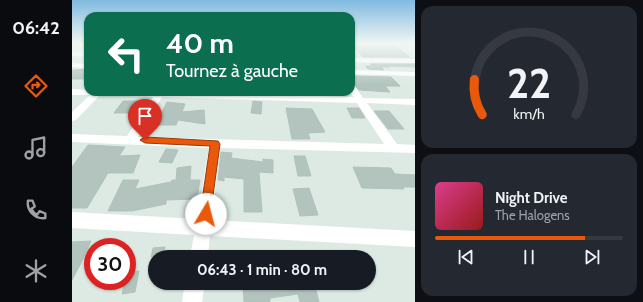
<!DOCTYPE html>
<html lang="fr">
<meta charset="utf-8">
<style>
body{margin:0;font-family:Cabin,sans-serif;background:#242831;color:#f1f3f6;height:100vh;display:flex;flex-direction:column;font-size:15px;white-space:nowrap}
*{box-sizing:border-box;margin:0}
p{font-size:13px;color:#9ea1a6}
.icon{flex:none;width:22px;height:22px;fill:none;stroke:currentColor;stroke-width:2;stroke-linecap:round;stroke-linejoin:round}
.map{position:relative;flex:1;overflow:hidden}
.drawer{display:flex;flex-direction:column;gap:6px;padding:6px;background:#0d0f14;width:228px}
.drawer>*{flex:none}
.top-card{position:absolute;left:12px;top:12px;width:271px;height:84px;border-radius:12px;box-shadow:0 1px 3px #0004;background:#0b6e4f;color:#fff;overflow:hidden}
.speed{position:absolute;left:12px;top:238px;display:flex;gap:8px;font-size:20px;font-weight:700;text-align:center}
.speed>*{display:grid;place-content:center;width:52px;height:52px;border-radius:50%;background:#171b24;box-shadow:0 1px 3px #0004;line-height:1}
.speed .limit{border:6px solid #d22;background:#fff;color:#111}
.pin{position:absolute;display:grid;place-items:center;width:34px;height:34px;color:#fff;margin:-41px -17px;border-radius:50% 50% 50% 0;rotate:-45deg;box-shadow:0 0 4px #0007}
.pin .icon{rotate:45deg}
.me{position:absolute;width:44px;margin:-22px;rotate:8deg;stroke-linejoin:round;filter:drop-shadow(0 0 3px #0008)}
.turn{display:flex;align-items:center;gap:14px;height:84px;padding:0 16px;font-size:18px}
.turn .icon{width:52px;height:52px;stroke-width:2.5}
.turn b{display:block;font-size:28px;line-height:34px}
.drawer .widget{flex:1;display:flex;flex-direction:column;justify-content:center;gap:6px;min-width:0;padding:0 14px;border-radius:12px;background:#242831}
.drawer .dial{align-items:center;gap:0}
.dial svg{height:104px;overflow:visible;fill:none;stroke:#363941;stroke-width:7;stroke-linecap:round;text-anchor:middle}
.dial text{fill:#f1f3f6;stroke:none}
.song{display:flex;align-items:center;gap:12px}
.cover{width:48px;height:48px;border-radius:6px;background:linear-gradient(135deg,hsl(330 70% 55%),hsl(0 70% 35%))}
.played{height:4px;border-radius:2px;background:linear-gradient(90deg,#ea580c 80%,#363941 80%)}
.keys{display:flex;justify-content:space-around;direction:ltr}
.trip{position:absolute;left:76px;top:250px;width:228px;height:40px;border-radius:20px;background:#171b24;box-shadow:0 1px 3px #0004;font-weight:700;line-height:40px;text-align:center}
main{display:flex;flex:1;min-height:0}
.tabs{display:flex;flex-direction:column;width:72px;justify-content:space-around;align-items:center;background:#090b0e;color:#9ea1a6}
.tabs .icon{width:28px;height:28px}
.tabs .current{color:#ea580c}
.tabs b{font-size:18px;color:#f1f3f6}
.map>svg:first-child{display:block}
.building{fill:#b2c4bd;stroke:#afc3bb}
.lines{fill:none;stroke-linecap:round;stroke-linejoin:round}
.minor{fill:#fff;fill-rule:evenodd}
.route{fill:#ea580c;stroke:#983908}
</style>
<main>
<nav class="tabs">
<b>06:42</b>
<svg class="icon current" aria-label="directions" viewBox="0 0 24 24"><path d="M12 3l9 9-9 9-9-9zM9 14v-3h6M13 9l2 2-2 2"/></svg>
<svg class="icon" aria-label="music" viewBox="0 0 24 24"><path d="M9 18V5l10-2v13"/><circle cx="6" cy="18" r="3"/><circle cx="16" cy="16" r="3"/></svg>
<svg class="icon" aria-label="phone" viewBox="0 0 24 24"><path d="M5 4h4l2 5-3 2q2 4 5 5l2-3 5 2v4C11 20 4 13 5 4z"/></svg>
<svg class="icon" aria-label="climate" viewBox="0 0 24 24"><path d="M12 3v18M4 7l16 10M4 17L20 7"/></svg>
</nav>
<div class="map">
<svg width="343" height="302" viewBox="0 0 343 302">
<rect width="100%" height="100%" fill="#ddeae4"/>
<g class="building">
<polygon points="279,43 319,43 338,57 291,57"/>
<polygon points="298,64 343,64 343,67 317,66 318,67 309,67 312,70 296,69 293,66 300,66"/>
<polygon points="16,69 16,79 0,79 0,70"/>
<polygon points="279,76 319,77 328,86 313,86 318,92 287,90 279,81"/>
<polygon points="51,101 73,101 66,113 42,113"/>
<polygon points="181,101 190,102 189,114 179,113"/>
<polygon points="95,102 113,104 110,112 132,110 133,124 106,120 104,125 84,125 87,118 87,114 89,114"/>
<polygon points="214,108 240,109 253,132 236,133 238,139 220,139"/>
<polygon points="275,108 287,108 293,118 280,118"/>
<polygon points="302,111 317,111 332,129 316,129"/>
<polygon points="16,145 53,147 47,156 68,155 61,173 36,173 15,208 0,208 0,167"/>
<polygon points="94,149 106,150 100,163 87,162"/>
<polygon points="149,152 160,153 159,158 191,162 191,159 201,160 201,173 187,172 190,212 172,212 172,179 152,177 152,181 146,180"/>
<polygon points="222,156 233,156 239,176 226,176"/>
<polygon points="119,166 118,180 128,180 125,199 94,200 94,204 60,211 36,211 51,180 67,180 63,189 99,182 100,180 104,180 105,168"/>
<polygon points="281,167 319,168 323,174 343,175 343,187 331,187 332,189 290,188"/>
<polygon points="237,188 246,215 228,216 221,189"/>
<polygon points="19,241 9,263 0,280 0,242"/>
<polygon points="93,247 91,257 79,257 81,248"/>
<polygon points="67,271 63,292 50,294 53,281 55,281 56,272"/>
<polygon points="242,283 247,302 228,302 226,294 198,298 198,302 172,302 171,284"/>
</g>
<g class="lines">
<g class="minor">
<rect x="0" y="52" width="16" height="4"/>
<polygon points="279,58 343,59 343,63 279,62"/>
<polygon points="0,63 16,64 16,68 0,67"/>
<polygon points="279,70 343,72 343,76 279,74"/>
<path d="M279 84 282 85 291 98 343 99V105L295 103 325 144 343 145V153L148 148 140 220 343 231V247L138 236 136 257H118L122 235 0 228V212L125 219 137 148 0 142V134L55 136 81 97 28 95 4 120 0 121V112L18 95H0V89L16 90V92H93L282 97 278 92ZM90 97 285 103 312 144 66 137Z"/>
<polygon points="113,283 133,283 130,302 110,302"/>
</g>
</g>
<linearGradient id="sky" x2="0" y2="1"><stop stop-color="#7fbadf"/><stop offset="0.51" stop-color="#f0f6f3"/><stop offset="1" stop-color="#f0f6f3" stop-opacity="0"/></linearGradient>
<rect width="343" height="85" fill="url(#sky)"/>
<polygon class="route" points="73,137 146,141 148,144 138,218 134,220 129,218 128,214 138,146 73,143 68,140"/>
</svg>
<div class="speed"><div class="limit">30</div></div>
<div class="pin" style="left:73px;top:140px;background:#d93025"><svg class="icon" aria-label="arrive" viewBox="0 0 24 24"><path d="M6 21V4h12l-3 4 3 4H6"/></svg></div>
<svg class="me" style="left:134px;top:214px" viewBox="-20 -20 40 40"><circle r="19" fill="#fff"/><path d="M0-13L10 11 0 6-10 11z" fill="#ea580c"/></svg>
<div class="trip">06:43 · 1 min · 80 m</div>
<div class="top-card">
<div class="turn"><svg class="icon" aria-label="left" viewBox="0 0 24 24"><path d="M17 20v-9H6M10 6l-5 5 5 5"/></svg><div><b>40 m</b>Tournez à gauche</div></div>
</div>
</div>
<section class="drawer">
<div class="widget dial"><svg viewBox="0 0 100 80">
<path d="M14 69A42 42 0 1 1 86 69"/>
<path d="M14 69A42 42 0 0 1 8 42" stroke="#ea580c"/>
<text x="50" y="56" font-size="32" font-weight="700">22</text>
<text x="50" y="72" font-size="11">km/h</text>
</svg></div>
<div class="widget">
<div class="song"><i class="cover"></i><div><b>Night Drive</b><p>The Halogens</p></div></div>
<div class="played"></div>
<div class="keys"><svg class="icon" aria-label="previous" viewBox="0 0 24 24"><path d="M18 5L8 12l10 7zM5 5v14"/></svg><svg class="icon" aria-label="pause" viewBox="0 0 24 24"><path d="M8 5v14M16 5v14"/></svg><svg class="icon" aria-label="next" viewBox="0 0 24 24"><path d="M6 5l10 7-10 7zM19 5v14"/></svg></div>
</div>
</section>
</main>
